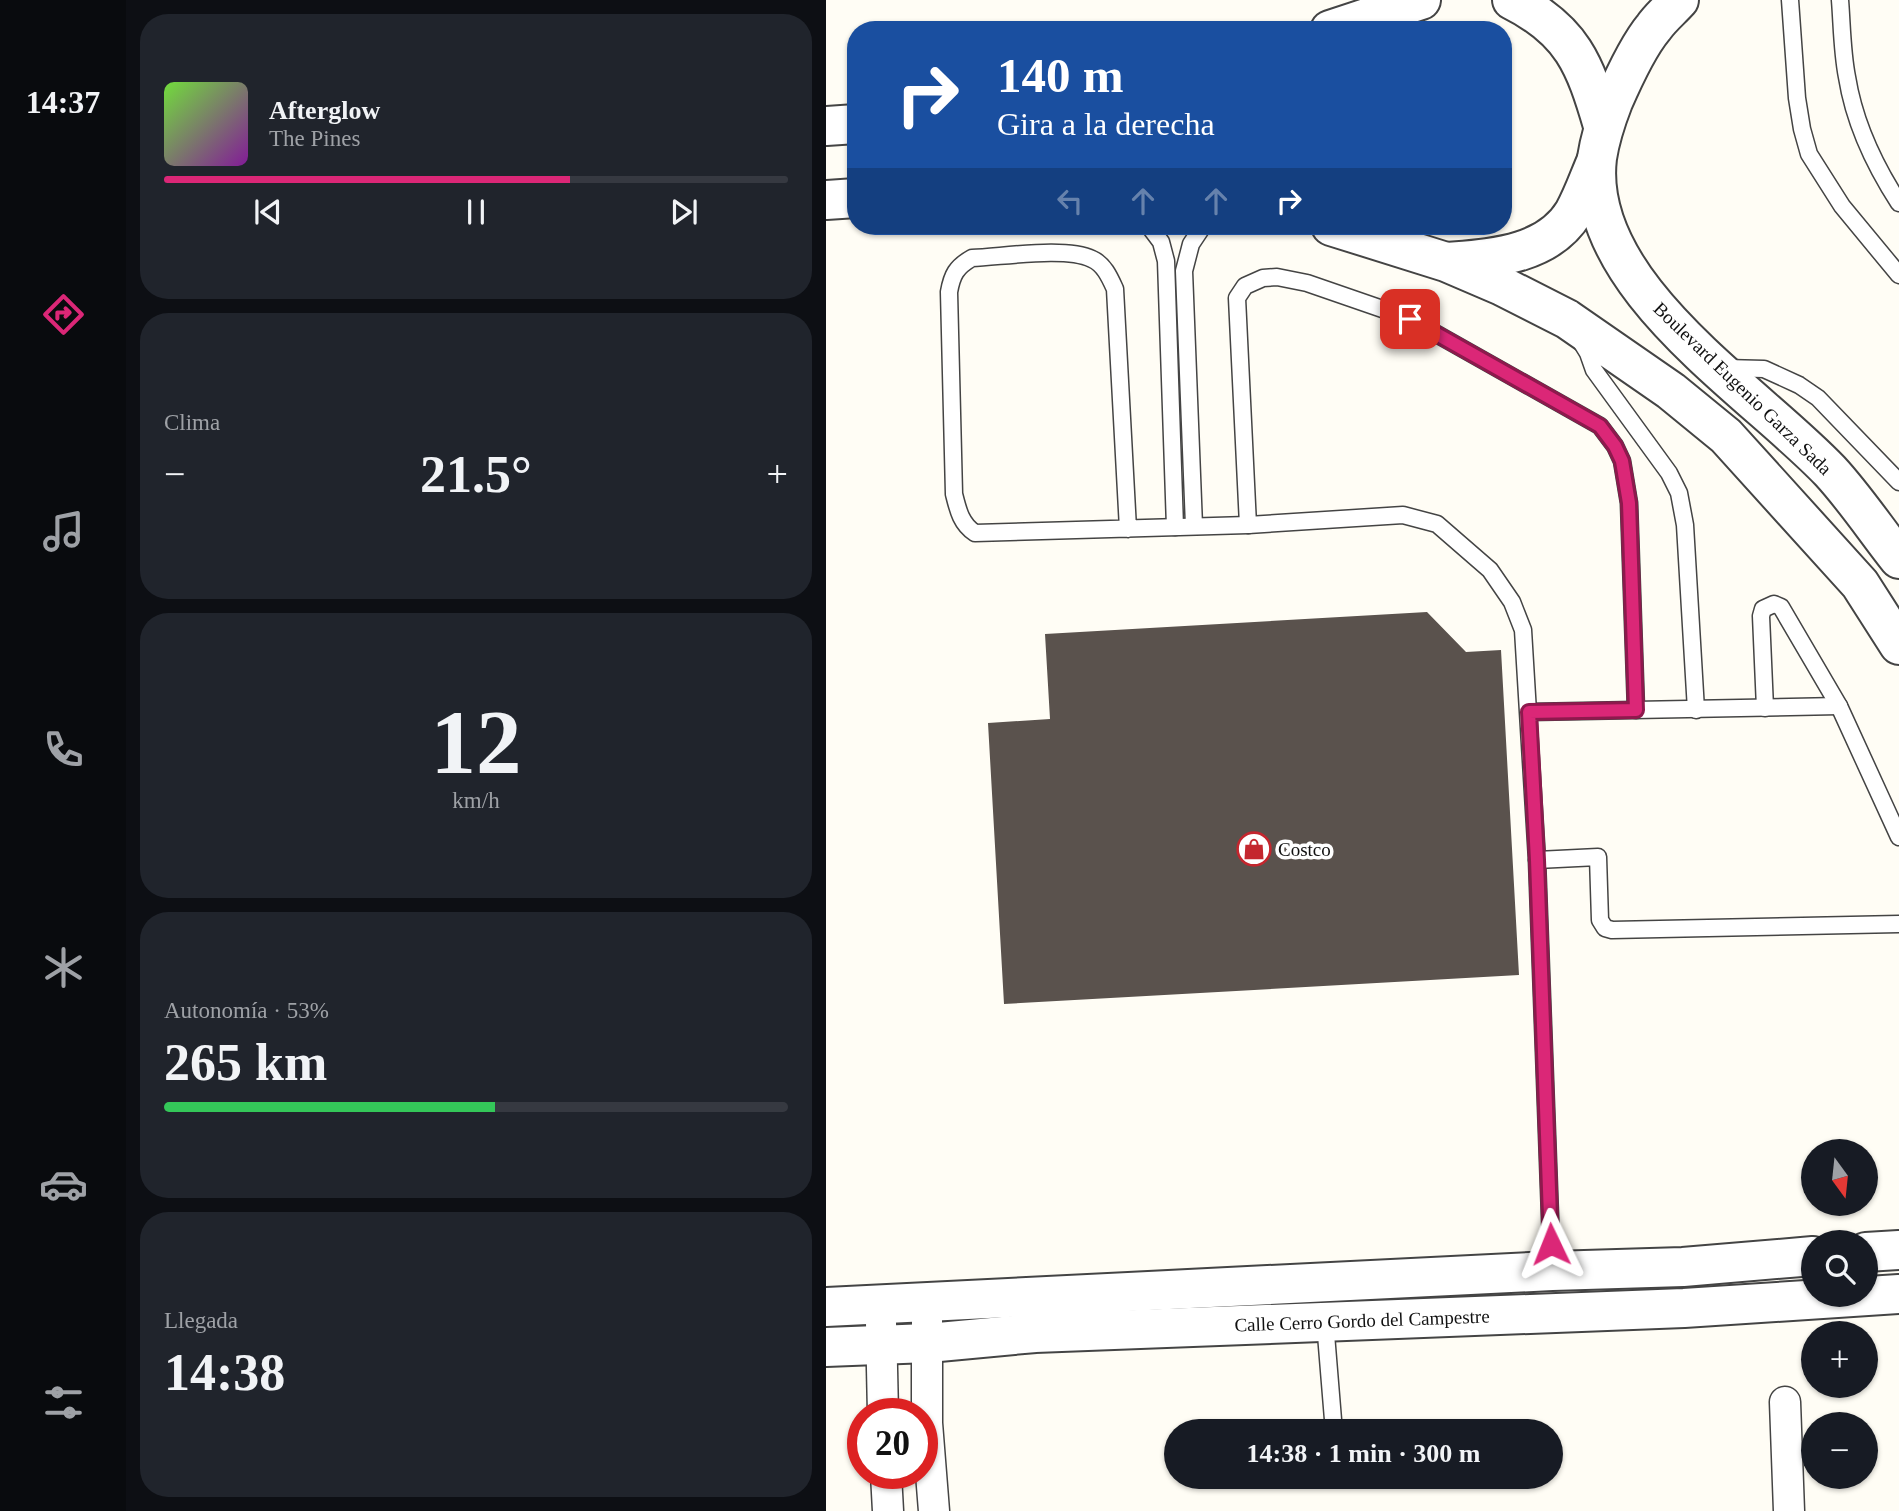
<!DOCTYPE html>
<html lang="es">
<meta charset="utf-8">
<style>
body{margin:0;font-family:Georgia,serif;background:#20242c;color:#f1f3f6;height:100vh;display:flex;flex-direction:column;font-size:26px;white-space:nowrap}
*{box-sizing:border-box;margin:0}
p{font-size:23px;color:#9ea1a6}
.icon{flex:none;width:38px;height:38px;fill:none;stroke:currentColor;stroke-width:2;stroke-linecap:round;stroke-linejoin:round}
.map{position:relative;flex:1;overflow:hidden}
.drawer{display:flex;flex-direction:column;gap:14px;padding:14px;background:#0d0f14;width:700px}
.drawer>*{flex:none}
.guide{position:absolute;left:21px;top:21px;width:665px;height:214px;border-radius:28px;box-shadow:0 2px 5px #0004;background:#1a4fa0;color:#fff;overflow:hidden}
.needle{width:46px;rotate:165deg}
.tools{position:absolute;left:975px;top:1139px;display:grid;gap:14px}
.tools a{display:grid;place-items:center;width:77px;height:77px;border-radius:50%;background:#171b24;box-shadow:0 2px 5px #0004;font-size:35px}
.speed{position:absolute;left:21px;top:1398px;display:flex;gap:14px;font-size:35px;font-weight:700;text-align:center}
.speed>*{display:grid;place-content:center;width:91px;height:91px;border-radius:50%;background:#171b24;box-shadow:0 2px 5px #0004;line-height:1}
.speed .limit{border:10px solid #d22;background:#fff;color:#111}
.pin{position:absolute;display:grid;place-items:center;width:60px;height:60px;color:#fff;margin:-30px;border-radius:14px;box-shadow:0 4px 10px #0006}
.me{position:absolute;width:77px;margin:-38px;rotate:358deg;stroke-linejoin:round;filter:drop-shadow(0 0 5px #0008)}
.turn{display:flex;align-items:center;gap:24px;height:147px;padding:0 35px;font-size:32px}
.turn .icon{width:91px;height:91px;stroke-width:2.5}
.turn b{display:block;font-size:49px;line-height:60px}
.lanes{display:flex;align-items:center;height:66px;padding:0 35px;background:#0003;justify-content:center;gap:35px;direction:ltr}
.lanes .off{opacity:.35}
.big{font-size:52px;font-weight:600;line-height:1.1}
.drawer .tile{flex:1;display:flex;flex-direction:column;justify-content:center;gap:10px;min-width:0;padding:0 24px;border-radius:28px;background:#20242c}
.drawer .dial{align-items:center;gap:0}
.dial b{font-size:91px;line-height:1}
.song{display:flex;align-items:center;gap:21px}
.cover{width:84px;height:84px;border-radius:10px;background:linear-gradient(135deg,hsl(100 70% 55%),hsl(290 70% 35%))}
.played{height:7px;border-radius:4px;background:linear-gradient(90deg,#db2777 65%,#363941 65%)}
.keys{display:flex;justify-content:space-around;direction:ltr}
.heat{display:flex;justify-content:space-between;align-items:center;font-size:38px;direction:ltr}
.charge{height:10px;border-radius:5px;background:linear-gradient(90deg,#34c759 53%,#363941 0)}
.trip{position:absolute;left:338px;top:1419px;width:399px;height:70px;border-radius:35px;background:#171b24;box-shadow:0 2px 5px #0004;font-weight:600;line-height:70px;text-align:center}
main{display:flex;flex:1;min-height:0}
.tabs{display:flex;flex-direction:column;width:126px;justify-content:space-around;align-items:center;background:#090b0e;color:#9ea1a6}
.tabs .icon{width:49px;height:49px}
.tabs .selected{color:#db2777}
.tabs b{font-size:32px;color:#f1f3f6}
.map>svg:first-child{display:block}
.building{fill:#5a524d}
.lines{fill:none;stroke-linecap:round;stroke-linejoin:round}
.service-casing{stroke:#444;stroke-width:19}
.minor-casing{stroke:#444;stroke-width:33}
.tertiary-casing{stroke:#444;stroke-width:42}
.service{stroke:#fff;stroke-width:16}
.minor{stroke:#fff;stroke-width:30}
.tertiary{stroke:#fff;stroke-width:38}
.route-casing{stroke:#8e194d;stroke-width:18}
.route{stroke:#db2777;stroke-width:12}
.labels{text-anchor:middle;stroke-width:7;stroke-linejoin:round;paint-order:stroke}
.street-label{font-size:19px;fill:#111;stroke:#fff}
.poi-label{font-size:19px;fill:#111;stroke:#fff;text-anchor:start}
</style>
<main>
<nav class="tabs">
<b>14:37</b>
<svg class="icon selected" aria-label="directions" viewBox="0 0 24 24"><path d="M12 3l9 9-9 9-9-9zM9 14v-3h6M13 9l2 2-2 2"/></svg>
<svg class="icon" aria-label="music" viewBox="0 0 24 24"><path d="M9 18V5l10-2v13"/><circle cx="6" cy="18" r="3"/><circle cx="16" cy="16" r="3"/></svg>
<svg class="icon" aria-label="phone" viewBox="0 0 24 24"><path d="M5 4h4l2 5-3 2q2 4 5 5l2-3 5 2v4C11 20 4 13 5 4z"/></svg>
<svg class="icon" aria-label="climate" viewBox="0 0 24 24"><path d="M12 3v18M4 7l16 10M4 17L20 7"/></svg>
<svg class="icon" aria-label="car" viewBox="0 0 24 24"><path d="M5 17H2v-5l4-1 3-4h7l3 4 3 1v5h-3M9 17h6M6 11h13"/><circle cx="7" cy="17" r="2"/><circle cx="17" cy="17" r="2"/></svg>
<svg class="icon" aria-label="filters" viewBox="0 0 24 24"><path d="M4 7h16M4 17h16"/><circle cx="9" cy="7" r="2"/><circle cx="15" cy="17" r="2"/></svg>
</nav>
<section class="drawer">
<div class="tile">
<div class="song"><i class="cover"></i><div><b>Afterglow</b><p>The Pines</p></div></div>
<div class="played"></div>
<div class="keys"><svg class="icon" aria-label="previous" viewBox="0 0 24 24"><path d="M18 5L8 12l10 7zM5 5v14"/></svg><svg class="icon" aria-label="pause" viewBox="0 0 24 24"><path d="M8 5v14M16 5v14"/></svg><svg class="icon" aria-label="next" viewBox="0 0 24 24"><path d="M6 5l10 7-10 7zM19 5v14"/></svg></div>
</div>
<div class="tile"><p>Clima</p>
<div class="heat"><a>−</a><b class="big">21.5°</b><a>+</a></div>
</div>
<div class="tile dial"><b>12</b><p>km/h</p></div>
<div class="tile"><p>Autonomía · 53%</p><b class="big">265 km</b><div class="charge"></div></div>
<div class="tile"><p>Llegada</p><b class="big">14:38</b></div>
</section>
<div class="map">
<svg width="1073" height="1511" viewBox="0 0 1073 1511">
<rect width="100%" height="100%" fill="#fffdf5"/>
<polygon class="building" points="601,612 640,652 675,650 693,975 178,1004 162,723 224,719 219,634"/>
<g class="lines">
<defs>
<g id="service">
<polyline points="964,0 971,98 976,129 983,154 1016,206 1073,275"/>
<path d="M1014 0C1016 25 1016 52 1021 77 1028 121 1049 166 1073 203"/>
<polyline points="323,226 335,242 340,261 349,527"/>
<polyline points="754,340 762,353 768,370 843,473 853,493 859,525 870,710"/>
<polyline points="899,368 938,369 973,385 992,398 1073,482"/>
<polyline points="422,525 411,298 419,286 437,278 451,277 481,283 565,312 584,319 774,426 789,446 796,461 803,503 810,710"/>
<polyline points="368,526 358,271 365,244 377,226"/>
<path d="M302 529 289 289C284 278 278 264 266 259 240 246 176 257 146 258 130 267 126 275 123 292L128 494C132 510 135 524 149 533L422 525 577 515 611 524 664 570 686 602 697 630 711 860 726 1271"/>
<polyline points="939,708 935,616 937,609 948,604 955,607 1013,706 1073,837"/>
<polyline points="703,712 1013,706"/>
<polyline points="711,860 772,857 774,920 779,928 786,930 1073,924"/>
<polyline points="499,1322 508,1432"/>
</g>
<g id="minor">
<polyline points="101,1303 101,1423 108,1511"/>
<polyline points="55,1323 57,1414"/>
<polyline points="959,1402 963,1511"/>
<polyline points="60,1474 62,1511"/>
</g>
<g id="tertiary">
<path d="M686 0C746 30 759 64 777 126"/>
<path d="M853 0C845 9 835 17 828 27 812 46 797 79 787 102 780 120 774 138 771 158 756 285 927 390 1004 471 1029 498 1050 530 1073 559"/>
<polyline points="504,30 595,0"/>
<polyline points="0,126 30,124"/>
<polyline points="0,200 30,198"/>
<polyline points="505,226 620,262 676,286 741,319 845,391 900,436 1034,584 1073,645"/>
<path d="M622 262C667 258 722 255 748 212 757 196 763 178 770 162"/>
<polyline points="1040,1252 1073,1250"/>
<polyline points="0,1307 726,1271 857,1267 987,1256"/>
<polyline points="0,1347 102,1343 209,1333 858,1308 1073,1294"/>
</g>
</defs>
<use href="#service" class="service-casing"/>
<use href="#minor" class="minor-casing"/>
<use href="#tertiary" class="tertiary-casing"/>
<use href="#service" class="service"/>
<use href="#minor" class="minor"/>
<use href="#tertiary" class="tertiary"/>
</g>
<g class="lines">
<defs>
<polyline id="route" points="584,319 774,426 789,446 796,461 803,503 810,710 703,712 711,860 725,1244"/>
</defs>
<use href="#route" class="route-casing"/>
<use href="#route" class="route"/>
</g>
<defs>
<symbol id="shop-ring" viewBox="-11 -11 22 22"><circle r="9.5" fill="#fff" stroke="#c4262e" stroke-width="1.5"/><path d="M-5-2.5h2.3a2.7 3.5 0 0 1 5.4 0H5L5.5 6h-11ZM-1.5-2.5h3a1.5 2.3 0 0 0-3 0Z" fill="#c4262e"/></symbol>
</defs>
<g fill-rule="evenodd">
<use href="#shop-ring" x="409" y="830" width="38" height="38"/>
</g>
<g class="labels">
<g class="street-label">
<text transform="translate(917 388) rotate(44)" y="7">Boulevard Eugenio Garza Sada</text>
<text transform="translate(536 1320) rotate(-2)" y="7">Calle Cerro Gordo del Campestre</text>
</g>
<g class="poi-label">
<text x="452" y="856">Costco</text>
</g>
</g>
</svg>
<div class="tools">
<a><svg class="needle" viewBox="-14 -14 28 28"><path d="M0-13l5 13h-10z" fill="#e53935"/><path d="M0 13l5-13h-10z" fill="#9ea1a6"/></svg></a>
<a><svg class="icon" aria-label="search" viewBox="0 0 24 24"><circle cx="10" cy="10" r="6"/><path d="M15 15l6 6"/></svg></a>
<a>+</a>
<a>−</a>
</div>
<div class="speed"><div class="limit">20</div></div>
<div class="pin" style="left:584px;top:319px;background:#d93025"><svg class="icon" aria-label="arrive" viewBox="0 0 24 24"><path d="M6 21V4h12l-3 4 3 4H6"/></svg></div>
<svg class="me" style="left:725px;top:1244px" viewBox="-20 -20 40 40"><path d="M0-17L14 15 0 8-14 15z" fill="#db2777" stroke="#fff" stroke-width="4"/></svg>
<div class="trip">14:38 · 1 min · 300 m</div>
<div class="guide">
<div class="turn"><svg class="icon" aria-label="right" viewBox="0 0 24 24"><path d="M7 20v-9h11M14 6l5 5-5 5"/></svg><div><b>140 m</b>Gira a la derecha</div></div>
<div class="lanes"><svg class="icon off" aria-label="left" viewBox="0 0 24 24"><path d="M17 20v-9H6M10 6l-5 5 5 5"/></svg><svg class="icon off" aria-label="ahead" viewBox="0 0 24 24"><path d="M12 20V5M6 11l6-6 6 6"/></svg><svg class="icon off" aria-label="ahead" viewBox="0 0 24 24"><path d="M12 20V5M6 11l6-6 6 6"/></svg><svg class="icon" aria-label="right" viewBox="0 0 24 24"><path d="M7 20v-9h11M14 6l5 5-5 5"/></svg></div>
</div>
</div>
</main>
